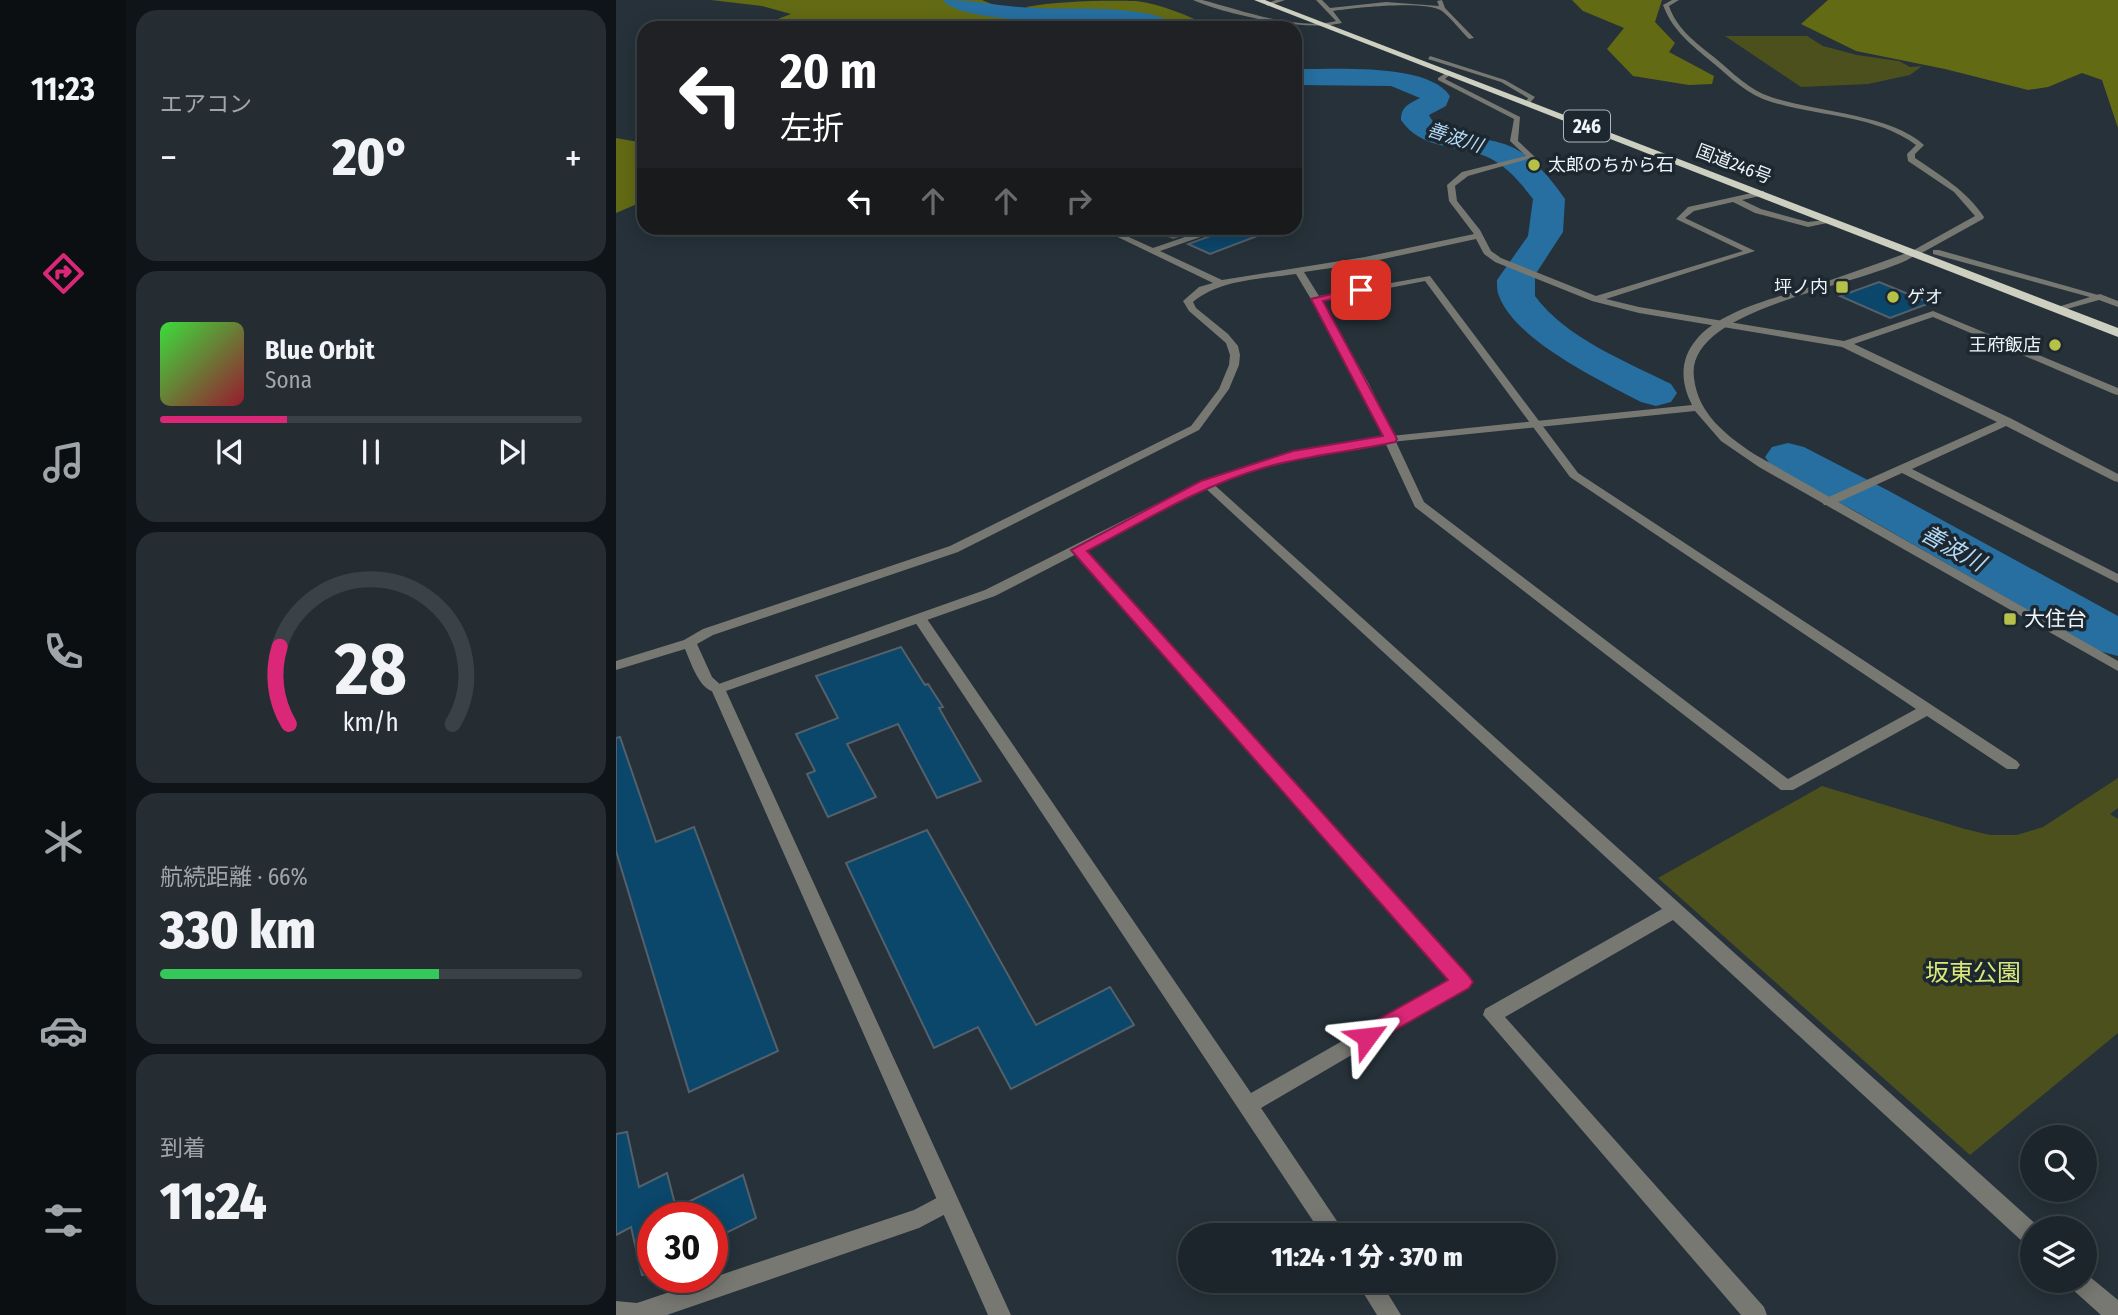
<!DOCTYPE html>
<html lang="ja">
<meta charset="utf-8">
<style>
body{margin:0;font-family:"Fira Sans Condensed","Noto Sans JP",sans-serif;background:#252d33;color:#f1f3f6;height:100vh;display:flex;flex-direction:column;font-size:26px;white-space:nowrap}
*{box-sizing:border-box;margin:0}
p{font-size:23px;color:#a0a5a9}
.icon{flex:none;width:38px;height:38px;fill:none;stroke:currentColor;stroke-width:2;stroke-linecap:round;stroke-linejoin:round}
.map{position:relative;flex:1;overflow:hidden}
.side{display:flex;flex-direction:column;gap:10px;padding:10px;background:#0f1418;width:490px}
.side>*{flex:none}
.guide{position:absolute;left:21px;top:21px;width:665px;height:214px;border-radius:21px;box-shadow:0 4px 18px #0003,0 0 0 2px #3a4247;background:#202124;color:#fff;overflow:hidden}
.buttons{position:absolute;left:1404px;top:1125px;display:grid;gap:14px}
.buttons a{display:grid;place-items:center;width:77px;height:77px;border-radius:50%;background:#1c252b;box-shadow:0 4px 18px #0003,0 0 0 2px #3a4247;font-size:35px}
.speed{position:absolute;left:21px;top:1202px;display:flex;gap:14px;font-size:35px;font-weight:700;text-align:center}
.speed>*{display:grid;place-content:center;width:91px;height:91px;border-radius:50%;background:#1c252b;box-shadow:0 4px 18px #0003,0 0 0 2px #3a4247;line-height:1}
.speed .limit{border:10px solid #d22;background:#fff;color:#111}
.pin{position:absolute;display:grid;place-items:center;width:60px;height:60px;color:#fff;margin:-30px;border-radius:14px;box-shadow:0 4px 10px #0006}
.me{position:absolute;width:77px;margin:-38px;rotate:60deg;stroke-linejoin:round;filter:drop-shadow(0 0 5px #0008)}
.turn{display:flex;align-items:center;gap:24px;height:147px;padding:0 28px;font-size:32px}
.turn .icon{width:91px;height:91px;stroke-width:2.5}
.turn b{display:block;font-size:49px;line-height:60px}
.lanes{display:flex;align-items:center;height:66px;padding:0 28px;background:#0003;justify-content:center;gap:35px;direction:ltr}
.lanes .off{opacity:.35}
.big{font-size:52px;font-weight:800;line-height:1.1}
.side .widget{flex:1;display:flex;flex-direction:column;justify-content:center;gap:10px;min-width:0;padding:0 24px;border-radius:21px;background:#252d33}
.side .dial{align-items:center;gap:0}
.dial svg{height:182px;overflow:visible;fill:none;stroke:#3a4247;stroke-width:7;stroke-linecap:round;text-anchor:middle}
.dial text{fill:#f1f3f6;stroke:none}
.song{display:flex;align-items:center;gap:21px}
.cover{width:84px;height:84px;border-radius:10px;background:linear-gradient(135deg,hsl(120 70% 55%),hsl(350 70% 35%))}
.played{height:7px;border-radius:4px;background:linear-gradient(90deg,#db2777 30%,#3a4247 30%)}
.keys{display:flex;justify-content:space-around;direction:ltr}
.heat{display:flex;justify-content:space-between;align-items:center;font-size:38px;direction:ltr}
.charge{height:10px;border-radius:5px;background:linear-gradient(90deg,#34c759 66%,#3a4247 0)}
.trip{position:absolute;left:562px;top:1223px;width:378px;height:70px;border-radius:35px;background:#1c252b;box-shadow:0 4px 18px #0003,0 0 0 2px #3a4247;font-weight:800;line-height:70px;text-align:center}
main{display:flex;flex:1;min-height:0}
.dock{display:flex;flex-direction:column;width:126px;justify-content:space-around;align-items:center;background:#0b0f11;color:#a0a5a9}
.dock .icon{width:49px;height:49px}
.dock .selected{color:#db2777}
.dock b{font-size:32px;color:#f1f3f6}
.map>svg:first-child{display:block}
.green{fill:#4b501d}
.forest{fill:#636a14}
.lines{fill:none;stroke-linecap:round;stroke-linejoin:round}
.river{fill:#266fa0;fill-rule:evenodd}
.building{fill:#0b466b;stroke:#54606a;stroke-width:2}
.pedestrian{fill:#777872;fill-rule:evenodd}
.minor{fill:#777872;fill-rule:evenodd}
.tertiary{fill:#777872;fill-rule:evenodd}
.trunk{fill:#cdd0c1;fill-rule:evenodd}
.route{fill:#db2777;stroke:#8e194d;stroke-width:2}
.poi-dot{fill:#b6c149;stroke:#1c272f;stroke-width:2.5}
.labels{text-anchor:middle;stroke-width:7;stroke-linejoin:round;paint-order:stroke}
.far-street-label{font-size:18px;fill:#edf4fa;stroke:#1c272f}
.far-poi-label{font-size:18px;fill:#edf4fa;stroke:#1c272f;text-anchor:start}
.shield{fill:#1c272f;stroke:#aeb6bd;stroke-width:2}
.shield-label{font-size:19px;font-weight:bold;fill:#edf4fa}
.far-water-label{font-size:19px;font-style:italic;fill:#b5d9f5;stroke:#1c272f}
.poi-label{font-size:21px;fill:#edf4fa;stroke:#1c272f;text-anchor:start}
.water-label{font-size:23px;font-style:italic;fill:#b5d9f5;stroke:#1c272f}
.near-park-label{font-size:24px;fill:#dae779;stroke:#1c272f}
</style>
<main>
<nav class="dock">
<b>11:23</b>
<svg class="icon selected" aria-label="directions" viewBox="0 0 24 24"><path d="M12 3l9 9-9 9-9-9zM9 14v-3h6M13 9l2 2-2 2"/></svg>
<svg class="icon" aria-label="music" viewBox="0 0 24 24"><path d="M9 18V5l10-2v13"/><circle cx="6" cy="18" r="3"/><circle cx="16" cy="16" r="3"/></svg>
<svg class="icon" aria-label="phone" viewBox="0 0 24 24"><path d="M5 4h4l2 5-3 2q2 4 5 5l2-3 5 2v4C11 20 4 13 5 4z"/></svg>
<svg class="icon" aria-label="climate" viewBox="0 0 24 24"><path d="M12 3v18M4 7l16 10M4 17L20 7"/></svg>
<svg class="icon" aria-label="car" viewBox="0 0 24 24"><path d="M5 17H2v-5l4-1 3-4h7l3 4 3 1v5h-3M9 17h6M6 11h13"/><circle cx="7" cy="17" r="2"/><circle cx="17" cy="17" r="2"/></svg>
<svg class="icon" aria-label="filters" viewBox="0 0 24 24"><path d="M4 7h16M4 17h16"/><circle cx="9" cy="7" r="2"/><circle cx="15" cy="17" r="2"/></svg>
</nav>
<section class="side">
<div class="widget"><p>エアコン</p>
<div class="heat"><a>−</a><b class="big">20°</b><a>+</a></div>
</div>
<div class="widget">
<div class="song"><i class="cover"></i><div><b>Blue Orbit</b><p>Sona</p></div></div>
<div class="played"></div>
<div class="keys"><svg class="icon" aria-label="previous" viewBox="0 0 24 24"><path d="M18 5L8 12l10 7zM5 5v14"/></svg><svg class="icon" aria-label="pause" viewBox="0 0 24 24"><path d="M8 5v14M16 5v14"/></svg><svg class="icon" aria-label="next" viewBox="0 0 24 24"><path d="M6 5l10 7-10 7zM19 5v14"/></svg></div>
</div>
<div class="widget dial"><svg viewBox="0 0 100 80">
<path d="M14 69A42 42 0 1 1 86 69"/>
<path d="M14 69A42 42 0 0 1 10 35" stroke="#db2777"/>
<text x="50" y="56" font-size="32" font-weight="700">28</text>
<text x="50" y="72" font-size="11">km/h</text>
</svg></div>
<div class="widget"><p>航続距離 · 66%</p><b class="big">330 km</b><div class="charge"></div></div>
<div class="widget"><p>到着</p><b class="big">11:24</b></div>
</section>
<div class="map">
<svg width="1502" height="1315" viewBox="0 0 1502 1315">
<rect width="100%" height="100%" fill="#263139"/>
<g class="green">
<polygon points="1109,36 1191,36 1207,46 1241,55 1283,61 1294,67 1306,66 1294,75 1252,84 1185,87"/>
<polygon points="1502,778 1502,808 1494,814 1502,819 1502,1033 1354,1155 1042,878 1206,786 1349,829 1374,835 1401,835 1427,827"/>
</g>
<g class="forest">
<path d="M95 0H366L404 16 421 12 410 7C442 1 487 0 520 1 545 4 574 16 597 28H138L175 14 146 6Z"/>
<polygon points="956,0 1046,0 1039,22 1059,43 1053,52 1098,76 1096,84 1073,85 1017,76 991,49 1008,28 967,11"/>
<polygon points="1212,0 1502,0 1502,128 1486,80 1466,73 1432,87 1412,90 1329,69 1240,51 1185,24"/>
<polygon points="0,138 28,143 28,201 0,213"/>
</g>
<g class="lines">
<g class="river">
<path d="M327 0C359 0 388 7 419 8 448 10 544 3 561 28 539 28 519 24 497 23 466 21 344 24 327 0Z"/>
<path d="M679 69C717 70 811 62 834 96L830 106 813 115C821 137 877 136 898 148 919 159 936 180 949 199L947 232 919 275V296C950 338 1009 361 1055 384L1061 393 1055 402 1040 406 1025 402C985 381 899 340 883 296 881 292 881 285 881 280L912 236 917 199C904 182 889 164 869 156 838 144 806 150 785 120 785 106 793 104 804 98L775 86 679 85Z"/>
<polygon points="1172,443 1188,447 1273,491 1502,616 1502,656 1483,651 1239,511 1156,467 1149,457 1156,447"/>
</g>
</g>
<g class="building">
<polygon points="533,228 588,228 557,238"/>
<polygon points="609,228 657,228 657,230 594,254 572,244 606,232"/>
<polygon points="1263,282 1314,303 1274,318 1224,296"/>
<polygon points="285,647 309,685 312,684 327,707 323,708 365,781 321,798 282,724 231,744 260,797 212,817 191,774 199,771 180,734 222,718 200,676"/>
<polygon points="4,737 40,842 78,827 162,1051 73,1092 0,851 0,738"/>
<polygon points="311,830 420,1025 494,987 518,1025 395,1089 362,1027 318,1048 230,863"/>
<polygon points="11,1132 23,1187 51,1173 60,1208 127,1175 140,1218 96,1240 96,1218 37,1218 37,1274 26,1275 15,1227 0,1235 0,1134"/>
</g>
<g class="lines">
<polygon class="pedestrian" points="1317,250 1323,250 1489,297 1481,299 1317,254"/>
<g class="minor">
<path d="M577 0H586C625 10 680 31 720 21L700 0H706L714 8 770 2 823 6 821 1 826 0 829 8 858 38 853 39C844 30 836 19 826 11 809 0 739 8 717 11L726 23C690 32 611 15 577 0Z"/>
<polygon points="660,0 669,0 652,6 649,4"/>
<path d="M1056 0H1063L1053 6C1061 29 1079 42 1098 57 1116 72 1133 90 1155 97 1199 112 1275 114 1308 145L1299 154V158C1325 176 1350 190 1368 217L1367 219 1302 255H1296V251L1359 216 1338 192 1292 161 1291 154 1300 145C1257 113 1195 117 1147 99 1125 90 1109 72 1091 58 1072 42 1056 29 1047 5Z"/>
<polygon points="814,56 889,80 919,97 913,104 909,104 912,98 885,82 812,59"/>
<path d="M833 71 836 73 829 79 904 117 902 141 919 157 852 176 839 186 841 201 864 230 875 251 885 258 980 296 1127 251 1060 219 1072 207 1145 191H1148V195L1126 200 1145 209 1192 222 1217 219 1221 221 1192 227 1139 213 1117 202 1078 211 1069 218 1139 251 990 299 1023 307 1228 341 1317 311 1502 388V395L1498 394 1317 317 1238 344 1396 419 1502 474V482L1498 481 1390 426 1296 469 1502 574V583L1286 473 1216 505H1208L1206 502 1208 499 1381 422 1226 347 1023 313 976 301 879 262 868 254 860 239 749 263 688 272 703 296 814 276 962 473 1401 761 1404 765 1401 769H1391L1311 716 1177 790H1165L799 507 742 384 711 326 680 274C646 279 604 279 577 302L580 308 612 334 622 346 624 355 623 365 613 389 583 430 342 552 97 635 81 644 96 677 109 689 107 692C85 697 76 665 69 649L0 670V661L68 640 87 629 334 546 575 426 603 389 613 365 614 355 610 343 573 311 567 301 583 287 597 283 483 228H493L537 248 595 228H606L605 230 544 251 606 280 749 257 858 234 833 201 831 185 846 172 910 156 894 141 898 119 822 80V78ZM809 281 954 477 1300 709 1172 779 808 502 753 384 706 301Z"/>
<polygon points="1484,294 1502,301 1502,307 1483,300 1440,312 1435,309"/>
<polygon points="590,479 594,481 1424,1228 1416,1228 1416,1246 1408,1243 1057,920 889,1017 1148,1307 1151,1315 1125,1315 867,1015 869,1009 1046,909 586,485 584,483"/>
<polygon points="462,546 466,547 855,982 852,987 645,1108 731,1236 707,1236 297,619 304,615 309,616 635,1093 833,980 458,553 456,550 458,547"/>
<polygon points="332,1192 339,1195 343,1202 339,1209 303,1228 51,1315 0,1315 0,1301 21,1303 298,1210"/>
<polygon points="1468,1272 1502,1300 1502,1315 1485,1315 1456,1289 1453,1281 1468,1281"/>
<polygon points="740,1281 764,1281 785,1315 761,1315"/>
</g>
<path class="tertiary" d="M1296 251 1303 253C1258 286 1068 304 1078 378 1082 414 1110 435 1138 454L1502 661V671L1143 467 1105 441 1079 411 775 442 678 458 594 485 379 596 110 691 395 1315H372L95 689 97 686 369 590 586 481 673 453 775 436 1076 405C1065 384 1063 360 1080 340 1104 310 1164 297 1200 285 1232 274 1264 263 1296 251Z"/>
<polygon class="trunk" points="638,0 649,0 1502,328 1502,337"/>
</g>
<path class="route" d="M745 287 750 290 748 293 707 301 781 439 779 442C735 452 690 455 647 468 585 486 528 521 471 551L853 976 857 982 853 988 751 1046 743 1043 740 1037 743 1030 832 980 455 550 585 481 677 451 767 436 695 299Z"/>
<g class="poi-dot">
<circle cx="918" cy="165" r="7"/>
<rect x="1219" y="280" width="14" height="14" rx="3.5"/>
<circle cx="1277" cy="297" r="7"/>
<circle cx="1439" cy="345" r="7"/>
<rect x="1387" y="612" width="14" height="14" rx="3.5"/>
</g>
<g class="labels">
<g class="far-street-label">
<text transform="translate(1118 164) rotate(21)" y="6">国道246号</text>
</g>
<g class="far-poi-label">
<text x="932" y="171">太郎のちから石</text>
<text x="1212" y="293" text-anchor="end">坪ノ内</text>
<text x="1291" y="303">ゲオ</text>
<text x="1425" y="351" text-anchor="end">王府飯店</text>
</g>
<rect class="shield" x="948" y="110.5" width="46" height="31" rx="5"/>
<g class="shield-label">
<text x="971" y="133">246</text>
</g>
<g class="far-water-label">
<text transform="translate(839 137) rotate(18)" y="7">善波川</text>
</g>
<g class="poi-label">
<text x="1408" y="626">大住台</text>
</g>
<g class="water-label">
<text transform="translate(1337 548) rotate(29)" y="8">善波川</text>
</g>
<g class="near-park-label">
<text x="1357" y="981">坂東公園</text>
</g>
</g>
</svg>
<div class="buttons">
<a><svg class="icon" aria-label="search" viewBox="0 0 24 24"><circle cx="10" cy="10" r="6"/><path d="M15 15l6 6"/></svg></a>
<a><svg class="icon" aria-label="layers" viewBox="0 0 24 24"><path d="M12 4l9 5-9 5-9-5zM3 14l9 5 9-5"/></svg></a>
</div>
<div class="speed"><div class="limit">30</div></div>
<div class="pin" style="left:745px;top:290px;background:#d93025"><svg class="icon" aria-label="arrive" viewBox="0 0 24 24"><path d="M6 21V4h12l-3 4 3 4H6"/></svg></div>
<svg class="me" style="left:751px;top:1037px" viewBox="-20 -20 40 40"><path d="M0-17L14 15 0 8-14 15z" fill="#db2777" stroke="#fff" stroke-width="4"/></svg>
<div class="trip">11:24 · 1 分 · 370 m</div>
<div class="guide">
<div class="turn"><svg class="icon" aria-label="left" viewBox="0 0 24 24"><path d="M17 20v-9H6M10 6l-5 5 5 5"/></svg><div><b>20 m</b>左折</div></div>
<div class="lanes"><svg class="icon" aria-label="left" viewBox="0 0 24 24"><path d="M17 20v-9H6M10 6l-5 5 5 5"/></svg><svg class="icon off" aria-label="ahead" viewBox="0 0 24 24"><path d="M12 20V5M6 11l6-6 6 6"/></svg><svg class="icon off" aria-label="ahead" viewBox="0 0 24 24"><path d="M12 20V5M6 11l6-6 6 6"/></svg><svg class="icon off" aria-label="right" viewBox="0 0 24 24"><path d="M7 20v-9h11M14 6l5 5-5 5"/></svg></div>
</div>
</div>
</main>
